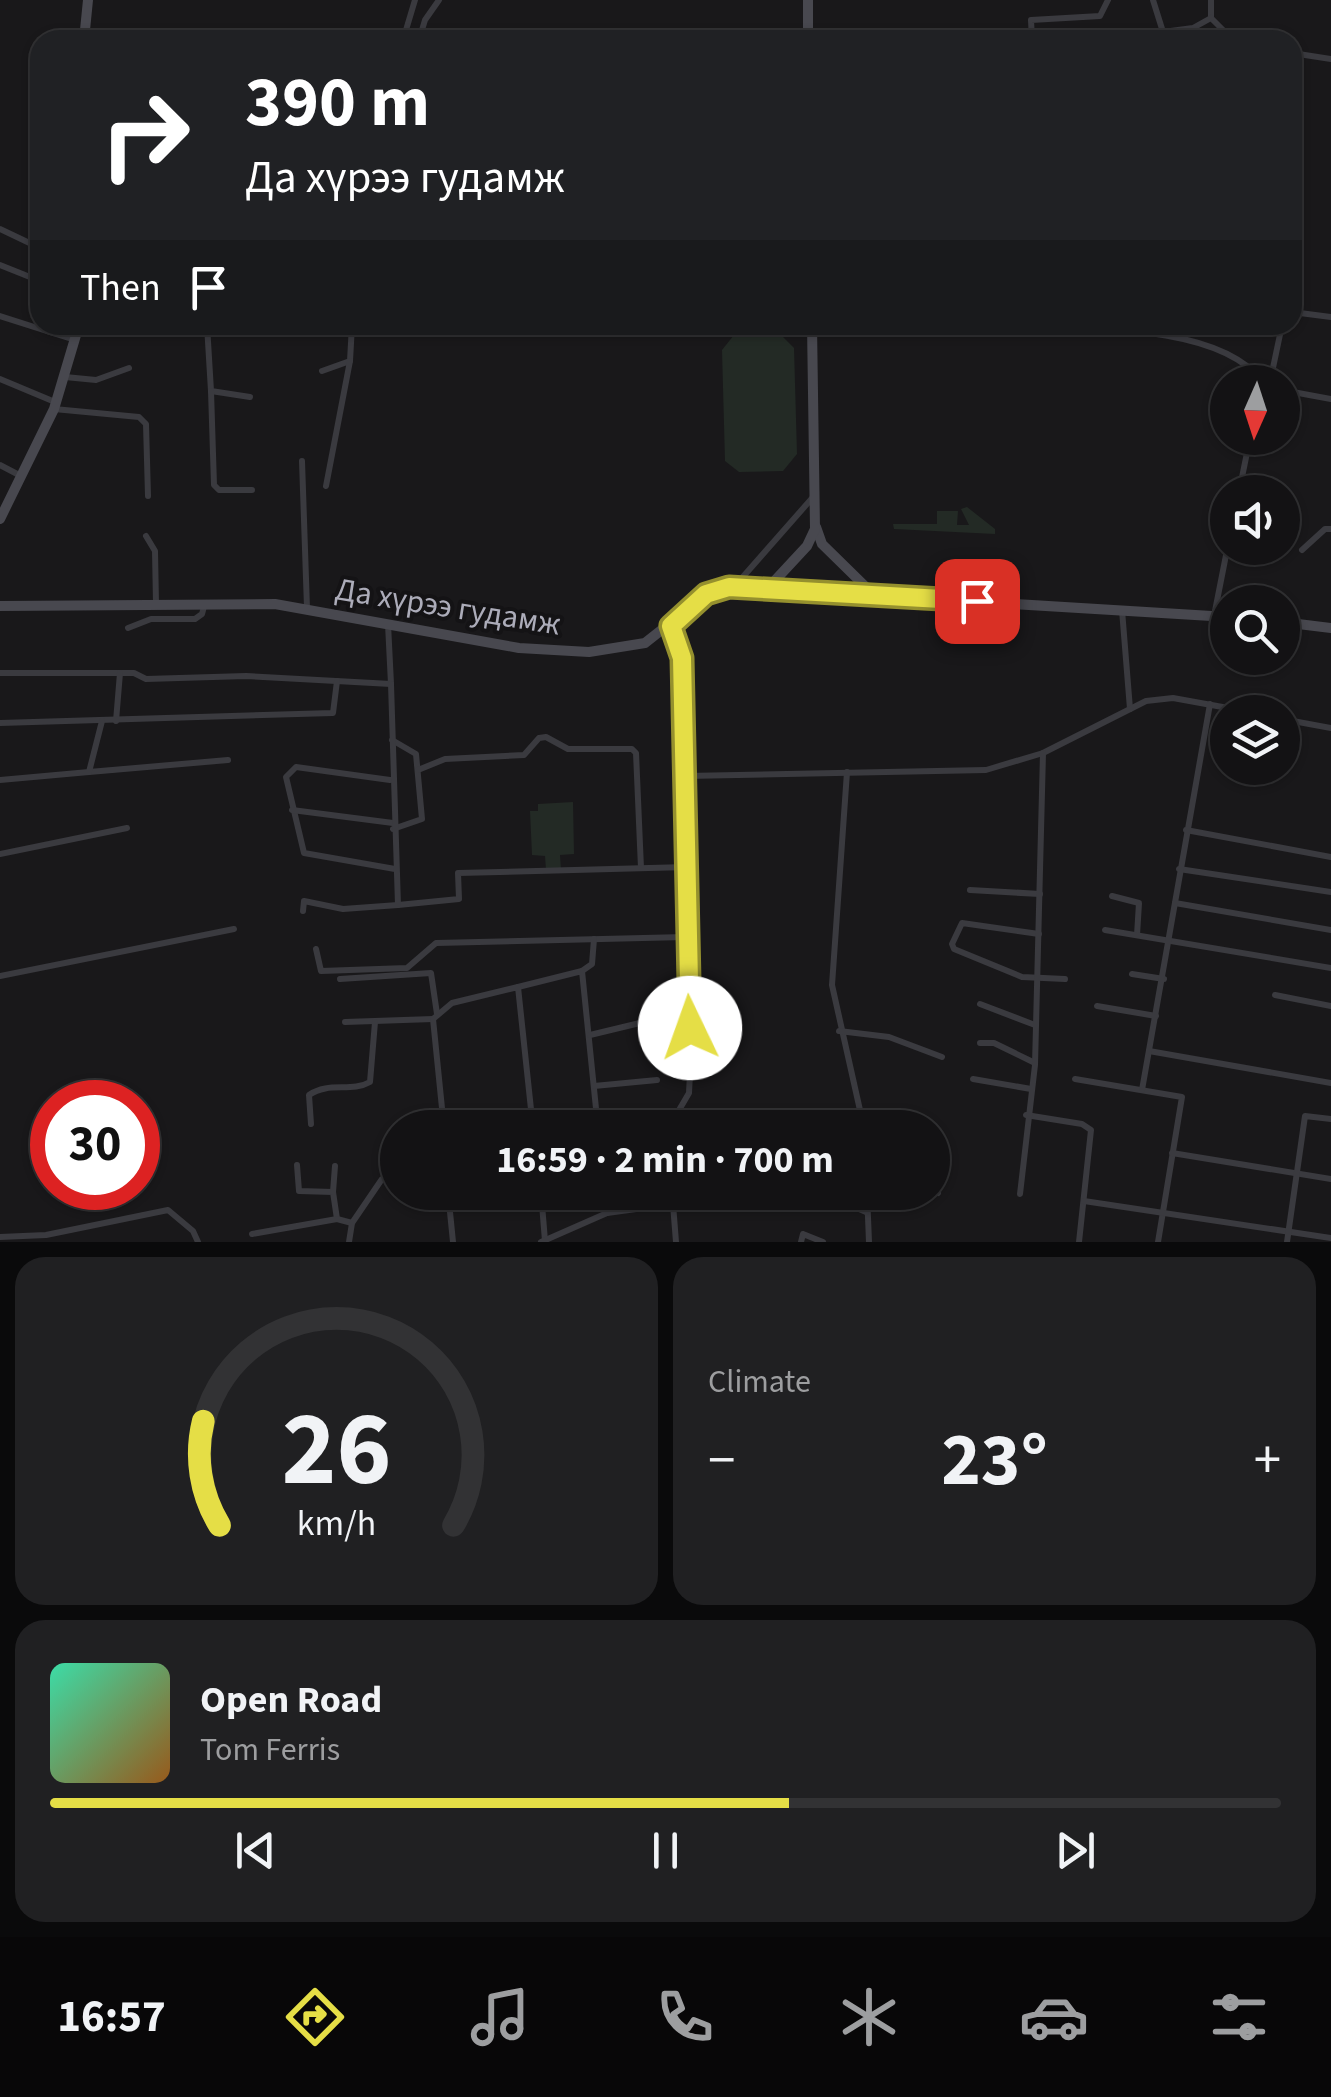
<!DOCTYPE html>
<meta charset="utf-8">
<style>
body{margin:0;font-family:"Source Sans 3",sans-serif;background:#202022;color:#f1f3f6;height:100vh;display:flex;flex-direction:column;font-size:38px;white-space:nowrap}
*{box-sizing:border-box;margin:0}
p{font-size:32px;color:#9d9ea0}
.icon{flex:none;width:55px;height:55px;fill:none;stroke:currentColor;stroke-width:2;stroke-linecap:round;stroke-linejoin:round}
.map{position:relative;height:1242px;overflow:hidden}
.drawer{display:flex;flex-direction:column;gap:15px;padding:15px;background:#0a0a0b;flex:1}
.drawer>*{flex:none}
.banner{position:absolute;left:30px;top:30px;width:1272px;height:305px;border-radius:30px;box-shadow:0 2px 8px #0004,0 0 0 2px #323234;background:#202124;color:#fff;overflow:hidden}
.needle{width:65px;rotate:183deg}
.buttons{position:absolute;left:1210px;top:365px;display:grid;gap:20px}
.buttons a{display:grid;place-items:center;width:90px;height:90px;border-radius:50%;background:#131214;box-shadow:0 2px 8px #0004,0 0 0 2px #323234;font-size:50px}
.speed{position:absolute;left:30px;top:1080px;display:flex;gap:20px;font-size:50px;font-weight:700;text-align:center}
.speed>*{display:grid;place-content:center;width:130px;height:130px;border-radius:50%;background:#131214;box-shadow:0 2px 8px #0004,0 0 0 2px #323234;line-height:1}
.speed .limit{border:15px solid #d22;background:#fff;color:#111}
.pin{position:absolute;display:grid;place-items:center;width:85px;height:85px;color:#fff;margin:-42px;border-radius:20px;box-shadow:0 5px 15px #0006}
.me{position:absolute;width:110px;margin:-55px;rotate:357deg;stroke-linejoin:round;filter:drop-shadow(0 0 8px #0008)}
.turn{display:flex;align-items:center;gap:35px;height:210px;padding:0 50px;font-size:45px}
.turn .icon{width:130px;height:130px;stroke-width:2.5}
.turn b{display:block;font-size:70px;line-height:85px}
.then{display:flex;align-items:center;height:95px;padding:0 50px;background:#0003;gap:20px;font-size:38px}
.big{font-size:75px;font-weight:700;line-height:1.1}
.drawer .widget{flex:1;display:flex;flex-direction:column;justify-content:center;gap:15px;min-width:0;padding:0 35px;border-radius:30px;background:#202022}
.drawer .dial{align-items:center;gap:0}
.dial svg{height:260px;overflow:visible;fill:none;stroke:#323234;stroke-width:7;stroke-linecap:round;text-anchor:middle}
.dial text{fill:#f1f3f6;stroke:none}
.song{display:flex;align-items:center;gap:30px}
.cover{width:120px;height:120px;border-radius:15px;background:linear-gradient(135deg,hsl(160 70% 55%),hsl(30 70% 35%))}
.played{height:10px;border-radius:5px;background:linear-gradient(90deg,#e5de46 60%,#323234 60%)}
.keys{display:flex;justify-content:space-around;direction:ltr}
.heat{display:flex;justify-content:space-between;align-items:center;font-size:55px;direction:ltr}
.drawer .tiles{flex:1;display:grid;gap:15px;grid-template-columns:1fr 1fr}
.widget:last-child{grid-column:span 2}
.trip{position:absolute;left:380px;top:1110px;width:570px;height:100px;border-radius:50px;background:#131214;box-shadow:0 2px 8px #0004,0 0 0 2px #323234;font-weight:700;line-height:100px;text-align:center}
.tab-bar{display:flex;height:160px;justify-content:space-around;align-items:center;background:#080708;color:#9d9ea0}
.tab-bar .icon{width:70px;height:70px}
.tab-bar .selected{color:#e5de46}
.tab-bar b{font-size:45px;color:#f1f3f6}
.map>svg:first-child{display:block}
.green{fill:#232a25}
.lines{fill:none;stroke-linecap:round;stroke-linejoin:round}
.street{stroke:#3a3a3f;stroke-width:6}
.secondary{stroke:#48484f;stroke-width:10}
.route-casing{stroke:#95902e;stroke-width:25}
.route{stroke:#e5de46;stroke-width:18}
.labels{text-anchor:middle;stroke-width:8;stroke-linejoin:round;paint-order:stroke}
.street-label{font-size:32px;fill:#acacb9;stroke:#141315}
</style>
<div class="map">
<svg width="1331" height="1242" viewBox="0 0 1331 1242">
<rect width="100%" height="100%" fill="#19181a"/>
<g class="green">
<polygon points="761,331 782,336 794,348 797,454 783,471 739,472 725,461 722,350 734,335"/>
<polygon points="967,507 995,529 995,534 894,529 893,524 937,524 937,511 958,511 957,525 969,525 961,509"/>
<polygon points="573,802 574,854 560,855 561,870 546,870 545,856 532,855 530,811 538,811 538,804"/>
</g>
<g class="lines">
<g class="street">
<polyline points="1153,0 1163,32"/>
<polyline points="1211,0 1211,18 1233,40"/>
<polyline points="403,40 415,0"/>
<polyline points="419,40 425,20 439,0"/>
<polyline points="1032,40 1031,20 1100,16 1108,0"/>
<polyline points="1161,40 1163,32 1193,28 1211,18"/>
<polyline points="1292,53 1331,59"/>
<polyline points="0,229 40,248"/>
<polyline points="0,265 40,281"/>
<polyline points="1292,312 1331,317"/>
<polyline points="0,316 75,340"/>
<polyline points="207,325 211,391 250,397"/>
<path d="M989 325C1063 330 1215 318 1263 382"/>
<polyline points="322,371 350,361 352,325"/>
<polyline points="65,377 96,380 129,368"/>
<polyline points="0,379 55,402"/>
<polyline points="1270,382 1282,325"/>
<polyline points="1282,390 1331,399"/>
<polyline points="211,391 214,485 219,490 252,490"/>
<polyline points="54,409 139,417 146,424 148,496"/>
<polyline points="302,461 307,608"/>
<polyline points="0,465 21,476"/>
<polyline points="326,486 350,361"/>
<polyline points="1239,492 1250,438"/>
<polyline points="146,536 155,551 156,604"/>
<polyline points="1302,550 1325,529 1331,529"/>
<polyline points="734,587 814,496"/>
<polyline points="1122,610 1130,709"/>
<polyline points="1214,616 1228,545"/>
<polyline points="671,626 682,658 691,1054 689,1093 675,1117 675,1128"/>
<polyline points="128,628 151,619 195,619 202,614 205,603"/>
<polyline points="0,673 134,673 146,679 246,676 391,684 388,624"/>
<polyline points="1282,719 1331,728"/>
<polyline points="116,721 120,673"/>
<polyline points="0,723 333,713 337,681"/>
<polyline points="392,740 416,754 422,819 393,829"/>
<polyline points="418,770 445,759 524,755 539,738 546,737 568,749 632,749 636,753 641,868"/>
<polyline points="89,772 228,760"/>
<polyline points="847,772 832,985 864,1128"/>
<polyline points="685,776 986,770 1043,753 1146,701 1173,698 1250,712"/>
<polyline points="0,780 89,772 102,721"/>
<polyline points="390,780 296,767 286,777 304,853 395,869"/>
<polyline points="292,810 393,823"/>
<polyline points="1186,830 1331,857"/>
<polyline points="0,854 127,828"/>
<polyline points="1179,869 1331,892"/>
<polyline points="970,890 1040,894"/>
<polyline points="1112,896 1139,903 1137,935"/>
<polyline points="1175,903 1331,930"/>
<polyline points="398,905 459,899 458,873 687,867"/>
<polyline points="303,911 304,901 343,909 398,905 391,684"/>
<polyline points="1105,930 1331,968"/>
<polyline points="1039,934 962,923 952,944 954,949 1022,977 1065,979"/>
<polyline points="316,949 321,971 407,968 436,943 685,937"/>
<polyline points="582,971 592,964 594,939"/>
<polyline points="1132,974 1164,979"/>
<polyline points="0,976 234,929"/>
<polyline points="340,979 431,973 437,1014"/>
<polyline points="518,987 582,971 598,1128"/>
<polyline points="1275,995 1331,1006"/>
<polyline points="980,1004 1035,1025"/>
<polyline points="1097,1006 1156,1016"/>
<polyline points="345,1022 433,1019"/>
<polyline points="839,1031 889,1037 942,1057"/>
<polyline points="590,1035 644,1022"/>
<polyline points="980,1043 994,1043 1035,1063"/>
<polyline points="1149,1051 1331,1083"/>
<polyline points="973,1079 1031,1089"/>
<polyline points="1075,1079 1182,1097 1158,1242"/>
<polyline points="594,1086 657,1080"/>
<polyline points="1142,1090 1210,704"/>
<polyline points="596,1115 643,1111"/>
<polyline points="1026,1115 1082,1124 1091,1130 1079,1242"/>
<path d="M311 1124 309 1095C329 1081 351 1093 370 1082L375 1022"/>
<polyline points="444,1128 433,1019 452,1003 518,987 533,1128"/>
<polyline points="1172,1153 1331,1179"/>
<polyline points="297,1165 299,1191 333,1192 337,1219"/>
<polyline points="932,1189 938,1193"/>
<polyline points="333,1192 335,1166"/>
<polyline points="448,1192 453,1242"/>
<polyline points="541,1192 545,1241"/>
<polyline points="605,1192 607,1213"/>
<polyline points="867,1192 869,1242"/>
<polyline points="1020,1194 1035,1065 1043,753"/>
<polyline points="1084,1201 1331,1238"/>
<polyline points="673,1204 824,1194 866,1212"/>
<polyline points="489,1208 542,1202"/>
<polyline points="252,1234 337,1219 352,1223"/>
<polyline points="0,1237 46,1235 168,1210 193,1231 198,1242"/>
<polyline points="349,1242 352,1223 382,1179 398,1174"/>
<polyline points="541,1242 607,1213 673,1204 676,1242"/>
<polyline points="801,1242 803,1234 823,1242"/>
<polyline points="1287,1242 1305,1116 1331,1119"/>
</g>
<g class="secondary">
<polyline points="84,40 88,0"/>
<polyline points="808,40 808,0"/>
<polyline points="0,519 54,409 79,325"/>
<polyline points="816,527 822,544 872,593"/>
<polyline points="768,588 807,546 815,529 812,325"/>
<polyline points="0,606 275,604 519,648 589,652 645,643 707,594 734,587 1228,617"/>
<polyline points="1282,622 1331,628"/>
</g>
</g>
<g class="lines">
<defs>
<polyline id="route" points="690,1028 682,658 671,626 706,594 729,587 977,601"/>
</defs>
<use href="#route" class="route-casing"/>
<use href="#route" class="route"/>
</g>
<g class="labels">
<g class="street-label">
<text transform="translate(448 606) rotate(9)" y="11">Да хүрээ гудамж</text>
</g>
</g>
</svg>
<div class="buttons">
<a><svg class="needle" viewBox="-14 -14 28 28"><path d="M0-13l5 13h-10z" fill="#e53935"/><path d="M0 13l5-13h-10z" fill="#9d9ea0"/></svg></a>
<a><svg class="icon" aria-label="sound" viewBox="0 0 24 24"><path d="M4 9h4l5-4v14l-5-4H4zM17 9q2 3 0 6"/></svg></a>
<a><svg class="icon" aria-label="search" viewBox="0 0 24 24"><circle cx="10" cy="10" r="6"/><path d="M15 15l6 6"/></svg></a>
<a><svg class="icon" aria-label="layers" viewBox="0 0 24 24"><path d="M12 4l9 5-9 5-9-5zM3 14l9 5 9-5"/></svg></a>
</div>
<div class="speed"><div class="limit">30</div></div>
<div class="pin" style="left:977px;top:601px;background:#d93025"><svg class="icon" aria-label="arrive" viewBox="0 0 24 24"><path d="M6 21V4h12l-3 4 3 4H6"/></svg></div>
<svg class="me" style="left:690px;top:1028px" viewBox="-20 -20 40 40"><circle r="19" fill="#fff"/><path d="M0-13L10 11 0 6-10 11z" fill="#e5de46"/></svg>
<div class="trip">16:59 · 2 min · 700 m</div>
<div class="banner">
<div class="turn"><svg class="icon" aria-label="right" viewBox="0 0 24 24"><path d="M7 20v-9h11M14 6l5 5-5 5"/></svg><div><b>390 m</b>Да хүрээ гудамж</div></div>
<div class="then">Then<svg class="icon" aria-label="arrive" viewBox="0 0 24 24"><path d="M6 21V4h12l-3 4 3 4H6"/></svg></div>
</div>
</div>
<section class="drawer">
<div class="tiles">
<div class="widget dial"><svg viewBox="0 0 100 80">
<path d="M14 69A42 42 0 1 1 86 69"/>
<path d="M14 69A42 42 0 0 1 9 37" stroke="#e5de46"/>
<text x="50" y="56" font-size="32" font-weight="700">26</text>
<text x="50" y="72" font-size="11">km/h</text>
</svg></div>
<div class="widget"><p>Climate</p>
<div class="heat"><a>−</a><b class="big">23°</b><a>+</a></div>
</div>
<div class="widget">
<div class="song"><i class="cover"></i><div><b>Open Road</b><p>Tom Ferris</p></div></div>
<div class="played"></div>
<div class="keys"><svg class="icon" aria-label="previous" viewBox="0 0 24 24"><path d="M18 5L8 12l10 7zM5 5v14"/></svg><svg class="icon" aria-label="pause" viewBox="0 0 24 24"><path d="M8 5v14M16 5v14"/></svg><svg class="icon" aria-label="next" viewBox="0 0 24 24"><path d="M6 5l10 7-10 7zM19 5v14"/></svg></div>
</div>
</div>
</section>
<nav class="tab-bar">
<b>16:57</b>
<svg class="icon selected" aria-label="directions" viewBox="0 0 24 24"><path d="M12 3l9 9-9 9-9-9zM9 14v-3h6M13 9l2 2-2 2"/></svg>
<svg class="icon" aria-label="music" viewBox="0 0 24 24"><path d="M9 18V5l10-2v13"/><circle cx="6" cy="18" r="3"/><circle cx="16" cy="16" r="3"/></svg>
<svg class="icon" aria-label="phone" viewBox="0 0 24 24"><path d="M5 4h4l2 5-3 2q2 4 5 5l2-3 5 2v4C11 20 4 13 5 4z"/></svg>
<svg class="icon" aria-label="climate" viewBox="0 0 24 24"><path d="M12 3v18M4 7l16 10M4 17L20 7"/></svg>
<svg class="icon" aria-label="car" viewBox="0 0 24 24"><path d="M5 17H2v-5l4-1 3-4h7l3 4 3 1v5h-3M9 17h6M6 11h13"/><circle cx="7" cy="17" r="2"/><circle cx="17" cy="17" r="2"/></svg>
<svg class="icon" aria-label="filters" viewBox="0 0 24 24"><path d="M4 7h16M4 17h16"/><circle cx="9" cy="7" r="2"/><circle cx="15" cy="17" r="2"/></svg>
</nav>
